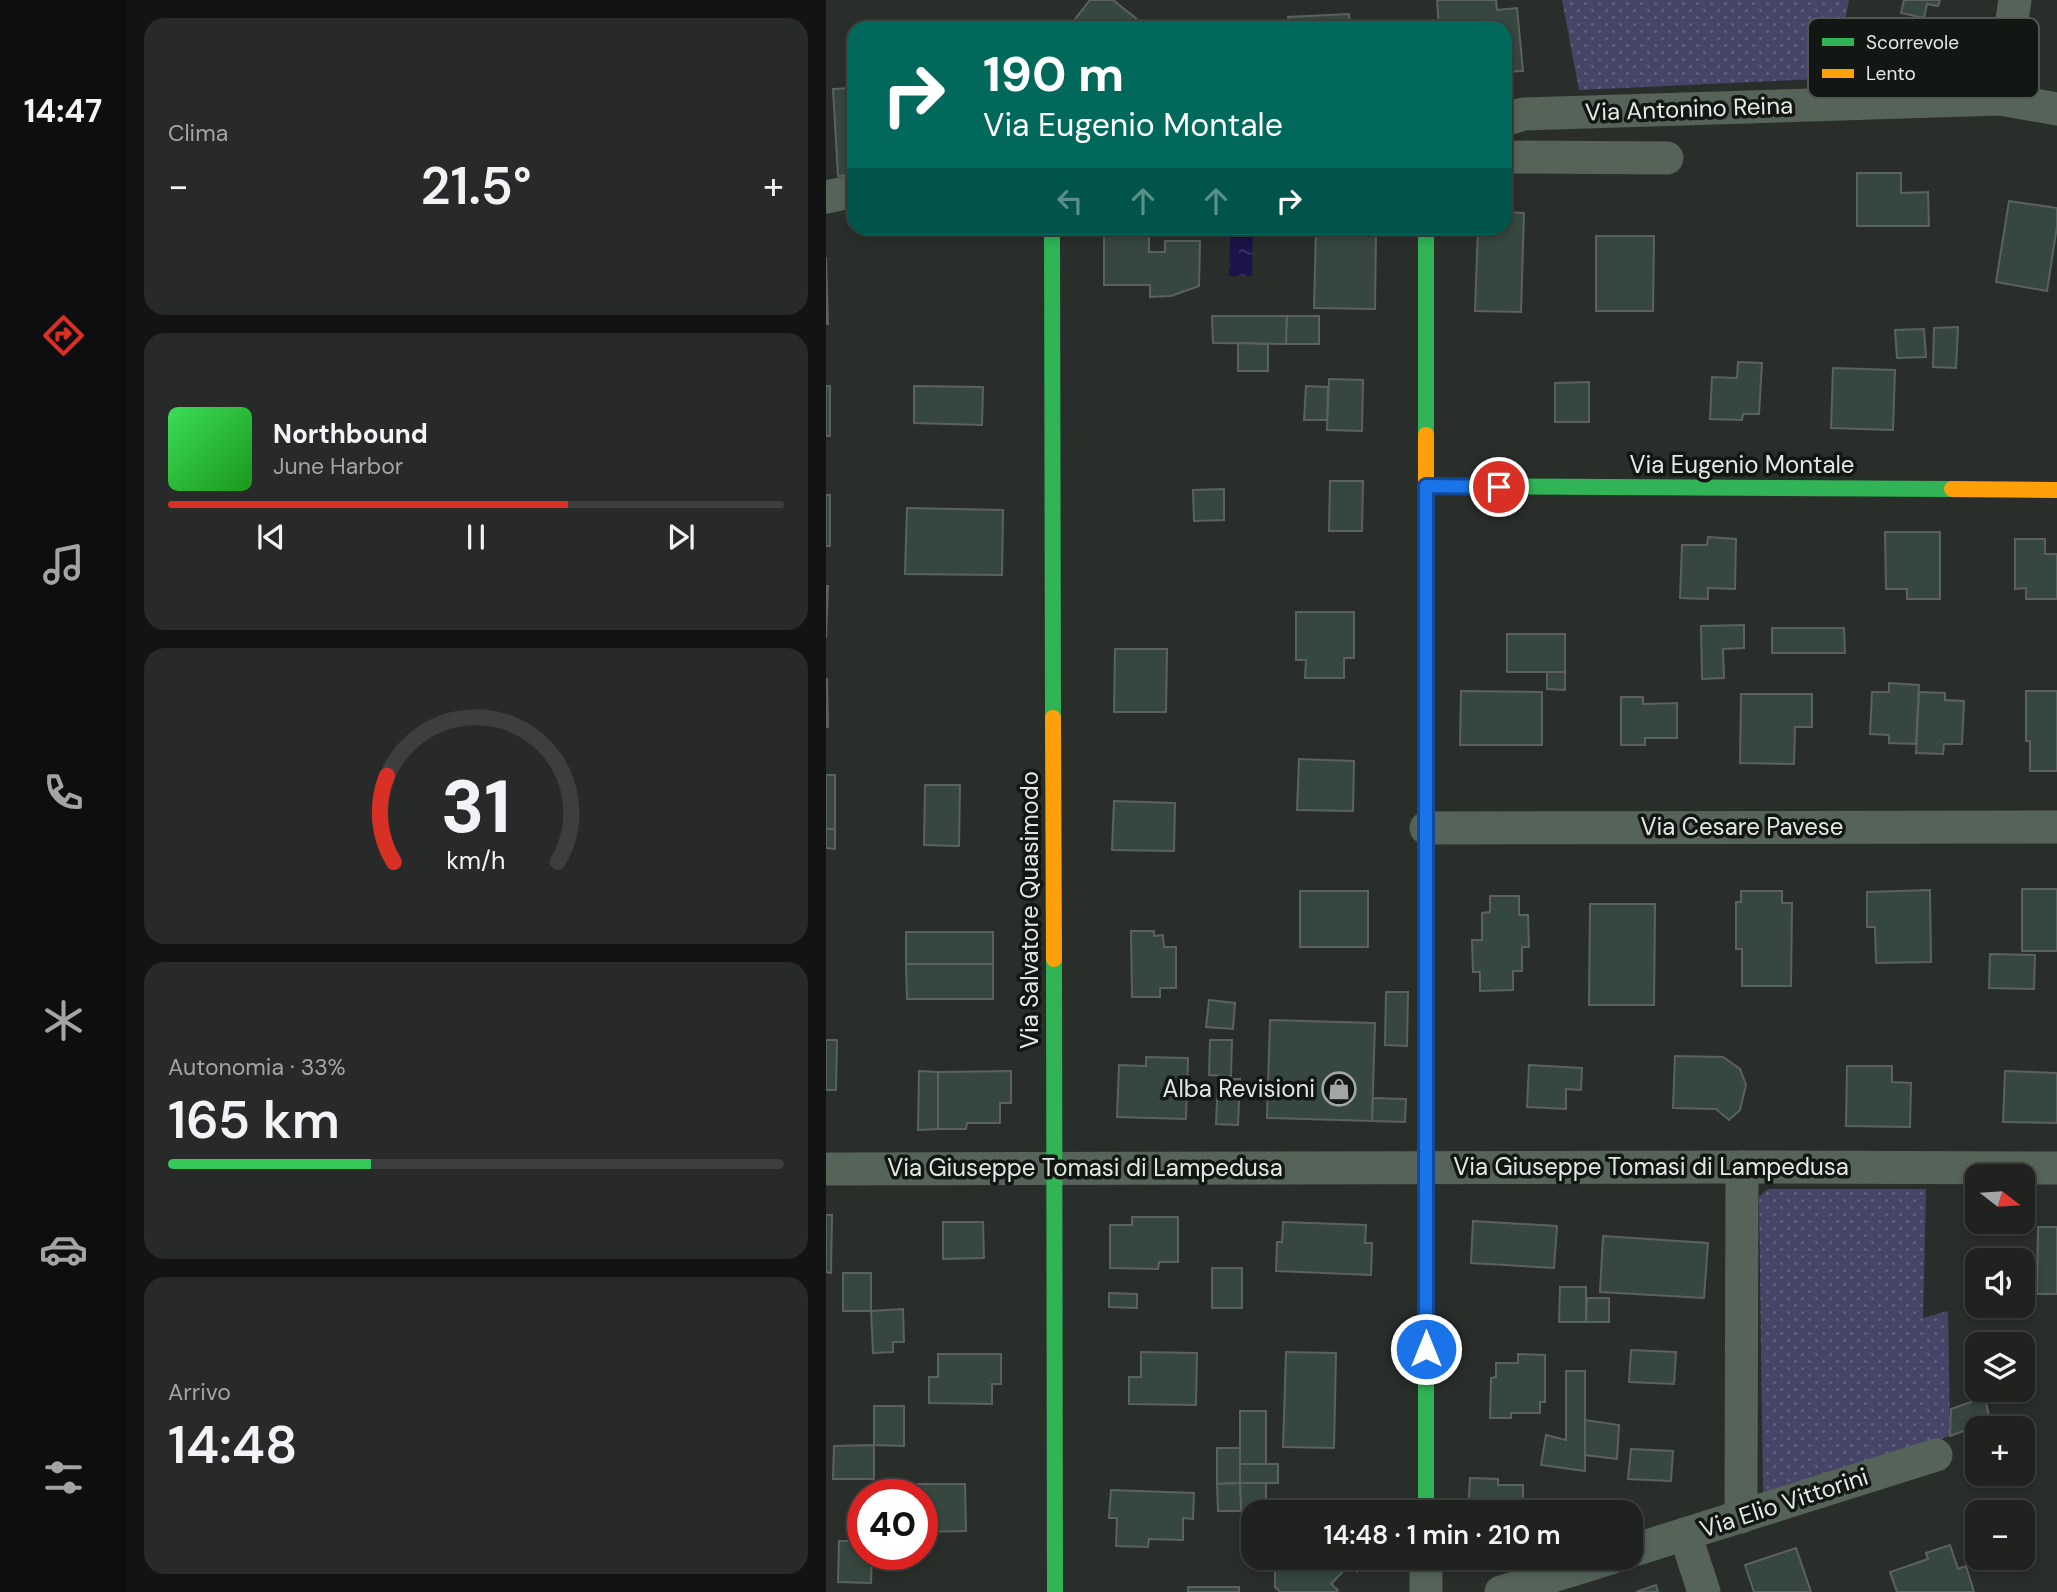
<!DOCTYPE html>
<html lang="it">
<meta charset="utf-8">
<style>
body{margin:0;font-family:"DM Sans",sans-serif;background:#282a29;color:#f1f3f6;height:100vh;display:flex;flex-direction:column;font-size:26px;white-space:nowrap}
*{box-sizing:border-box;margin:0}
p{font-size:23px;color:#a2a4a5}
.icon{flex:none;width:38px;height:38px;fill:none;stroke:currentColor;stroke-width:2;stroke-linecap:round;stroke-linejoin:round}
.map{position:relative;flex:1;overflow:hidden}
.drawer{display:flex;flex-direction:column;gap:18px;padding:18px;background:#121312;width:700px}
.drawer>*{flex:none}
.banner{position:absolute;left:21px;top:21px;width:665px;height:214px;border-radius:21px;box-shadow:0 4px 10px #0003,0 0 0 2px #3d3f3e;background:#00695c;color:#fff;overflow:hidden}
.needle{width:46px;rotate:107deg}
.fabs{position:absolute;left:1139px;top:1164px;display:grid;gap:14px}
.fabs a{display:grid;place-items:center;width:70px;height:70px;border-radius:14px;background:#202220;box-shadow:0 4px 10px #0003,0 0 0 2px #3d3f3e;font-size:35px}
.speed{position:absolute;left:21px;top:1479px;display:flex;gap:14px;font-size:35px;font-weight:700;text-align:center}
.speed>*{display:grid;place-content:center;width:91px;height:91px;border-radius:50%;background:#202220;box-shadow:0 4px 10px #0003,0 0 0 2px #3d3f3e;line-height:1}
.speed .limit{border:10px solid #d22;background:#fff;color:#111}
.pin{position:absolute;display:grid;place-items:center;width:60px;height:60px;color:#fff;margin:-30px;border:4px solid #fff;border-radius:50%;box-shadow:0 2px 7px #0007}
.me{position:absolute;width:77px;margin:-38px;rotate:0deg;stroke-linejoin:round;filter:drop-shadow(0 0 5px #0008)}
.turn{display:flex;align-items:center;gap:24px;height:147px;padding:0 21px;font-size:32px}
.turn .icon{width:91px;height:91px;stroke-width:2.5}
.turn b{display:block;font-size:49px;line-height:60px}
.lanes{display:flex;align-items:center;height:66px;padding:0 21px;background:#0003;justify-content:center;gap:35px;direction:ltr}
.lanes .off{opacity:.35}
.big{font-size:52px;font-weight:600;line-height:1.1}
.drawer .tile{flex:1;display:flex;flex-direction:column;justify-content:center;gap:10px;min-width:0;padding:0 24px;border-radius:21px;background:#282a29}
.drawer .dial{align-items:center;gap:0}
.dial svg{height:182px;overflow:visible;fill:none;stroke:#3d3f3e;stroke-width:7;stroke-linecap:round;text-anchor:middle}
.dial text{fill:#f1f3f6;stroke:none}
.song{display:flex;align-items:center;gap:21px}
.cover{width:84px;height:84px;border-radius:10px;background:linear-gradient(135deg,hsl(130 70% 55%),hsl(120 70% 35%))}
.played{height:7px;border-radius:4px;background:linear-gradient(90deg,#d93025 65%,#3d3f3e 65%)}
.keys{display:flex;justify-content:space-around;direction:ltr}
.heat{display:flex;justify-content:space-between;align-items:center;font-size:38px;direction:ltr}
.charge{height:10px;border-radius:5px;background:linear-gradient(90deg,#34c759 33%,#3d3f3e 0)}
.trip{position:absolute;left:415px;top:1500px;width:402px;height:70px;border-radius:21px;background:#202220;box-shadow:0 4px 10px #0003,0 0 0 2px #3d3f3e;font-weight:600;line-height:70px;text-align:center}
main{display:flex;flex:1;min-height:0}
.tab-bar{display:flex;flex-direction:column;width:126px;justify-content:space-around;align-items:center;background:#0d0e0d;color:#a2a4a5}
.tab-bar .icon{width:49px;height:49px}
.tab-bar .on{color:#d93025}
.tab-bar b{font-size:32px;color:#f1f3f6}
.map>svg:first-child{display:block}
.grass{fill:url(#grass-dots)}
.water{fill:url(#water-ripples)}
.building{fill:#35473e;stroke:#5d615e;stroke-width:2}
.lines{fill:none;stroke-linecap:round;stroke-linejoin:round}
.street{stroke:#556359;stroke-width:33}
.fast{stroke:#30b455;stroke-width:16}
.slow{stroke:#ff9f0a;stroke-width:16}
.route-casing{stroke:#114b97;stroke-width:18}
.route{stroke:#1a73e8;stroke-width:12}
.labels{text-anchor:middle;stroke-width:7;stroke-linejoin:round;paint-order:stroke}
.street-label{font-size:24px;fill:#e2e8e3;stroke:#131714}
.poi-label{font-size:24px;fill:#e2e8e3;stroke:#131714;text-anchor:end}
.key{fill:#131714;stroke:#515652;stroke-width:2}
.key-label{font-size:19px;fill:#e2e8e3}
</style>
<main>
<nav class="tab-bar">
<b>14:47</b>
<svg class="icon on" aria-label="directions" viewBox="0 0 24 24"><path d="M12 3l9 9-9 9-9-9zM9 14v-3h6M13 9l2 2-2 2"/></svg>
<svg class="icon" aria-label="music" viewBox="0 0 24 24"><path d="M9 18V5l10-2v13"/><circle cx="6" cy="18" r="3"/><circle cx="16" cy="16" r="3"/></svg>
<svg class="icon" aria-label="phone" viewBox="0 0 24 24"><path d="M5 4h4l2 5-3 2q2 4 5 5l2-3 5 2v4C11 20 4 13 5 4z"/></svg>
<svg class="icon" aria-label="climate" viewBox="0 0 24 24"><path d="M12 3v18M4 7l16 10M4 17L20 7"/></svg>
<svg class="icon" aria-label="car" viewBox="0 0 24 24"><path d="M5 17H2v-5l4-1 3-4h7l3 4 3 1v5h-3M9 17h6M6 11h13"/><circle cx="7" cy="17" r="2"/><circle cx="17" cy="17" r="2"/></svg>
<svg class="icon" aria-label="filters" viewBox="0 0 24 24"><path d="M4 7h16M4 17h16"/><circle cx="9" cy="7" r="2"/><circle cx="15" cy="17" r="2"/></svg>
</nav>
<section class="drawer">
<div class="tile"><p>Clima</p>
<div class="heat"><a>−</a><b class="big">21.5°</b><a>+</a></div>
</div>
<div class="tile">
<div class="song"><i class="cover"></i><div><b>Northbound</b><p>June Harbor</p></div></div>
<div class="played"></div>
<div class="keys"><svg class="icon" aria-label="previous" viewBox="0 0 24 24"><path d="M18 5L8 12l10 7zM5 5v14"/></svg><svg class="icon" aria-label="pause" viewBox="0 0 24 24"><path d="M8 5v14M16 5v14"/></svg><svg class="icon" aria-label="next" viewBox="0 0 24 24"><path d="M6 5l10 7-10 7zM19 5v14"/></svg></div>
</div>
<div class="tile dial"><svg viewBox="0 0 100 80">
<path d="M14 69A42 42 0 1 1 86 69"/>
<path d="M14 69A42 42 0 0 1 11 31" stroke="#d93025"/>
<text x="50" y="56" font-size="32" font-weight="700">31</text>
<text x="50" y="72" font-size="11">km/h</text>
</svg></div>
<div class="tile"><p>Autonomia · 33%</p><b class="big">165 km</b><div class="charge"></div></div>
<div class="tile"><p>Arrivo</p><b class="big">14:48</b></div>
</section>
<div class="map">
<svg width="1231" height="1592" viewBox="0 0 1231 1592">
<defs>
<pattern id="grass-dots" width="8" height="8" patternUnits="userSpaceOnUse" patternTransform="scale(1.75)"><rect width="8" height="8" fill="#464467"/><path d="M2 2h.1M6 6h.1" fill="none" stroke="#605f7d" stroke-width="1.8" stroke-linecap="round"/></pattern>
<pattern id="water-ripples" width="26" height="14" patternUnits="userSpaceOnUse" patternTransform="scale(1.75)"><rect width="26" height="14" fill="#1e1349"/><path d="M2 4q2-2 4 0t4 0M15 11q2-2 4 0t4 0" fill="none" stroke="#3e3563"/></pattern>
</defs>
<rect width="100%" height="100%" fill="#2a2e2b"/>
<g class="grass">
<polygon points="736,0 1023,0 1009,73 991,79 753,90"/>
<polygon points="942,1189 1100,1189 1097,1318 1122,1311 1124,1436 948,1495 937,1493 933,1197"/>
</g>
<polygon class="water" points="404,231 427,232 426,276 403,276"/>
<g class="building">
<polygon points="264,0 287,0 317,24 314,28 242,28"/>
<polygon points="611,0 670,0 671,10 691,8 697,71 679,72 679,28 613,28"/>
<polygon points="1078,0 1114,0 1112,6 1101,4 1098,18 1075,13"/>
<polygon points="523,14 524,28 463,28 462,17"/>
<polygon points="25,88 28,175 12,176 7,89"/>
<polygon points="1031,173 1075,173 1075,193 1102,192 1103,226 1031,226"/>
<polygon points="1183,201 1231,208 1231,226 1221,291 1170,282"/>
<polygon points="679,212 698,213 695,312 649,311 652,228 679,228"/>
<polygon points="278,228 334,228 334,230 323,230 323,252 339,252 339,241 374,241 373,286 345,296 324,297 324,285 278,285"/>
<polygon points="490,228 550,228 549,309 488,308"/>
<polygon points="770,236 828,236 827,311 770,311"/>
<polygon points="0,257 2,324 0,324"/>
<polygon points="386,316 461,316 460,344 387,343"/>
<polygon points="461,316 493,316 493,344 460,344"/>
<polygon points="1132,327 1130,368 1107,367 1108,328"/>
<polygon points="1098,329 1100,357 1071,358 1069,330"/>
<polygon points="412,343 442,344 442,371 412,371"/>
<polygon points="912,362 936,363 933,414 917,414 916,420 884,419 886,377 911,378"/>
<polygon points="1007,368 1069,370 1067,430 1005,428"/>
<polygon points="503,379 537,380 536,431 501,430"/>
<polygon points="763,382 763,422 729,422 729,383"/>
<rect x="0" y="386" width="4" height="50"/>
<polygon points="88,386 157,387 156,425 88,423"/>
<polygon points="480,386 502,387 501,420 478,420"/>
<polygon points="504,481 537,481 536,531 503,531"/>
<polygon points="398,489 398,520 368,521 367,490"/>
<rect x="0" y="495" width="4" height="51"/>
<polygon points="81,508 177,510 176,575 79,574"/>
<polygon points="1059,532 1114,532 1114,599 1081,599 1081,589 1060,589"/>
<polygon points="882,537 910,539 909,589 882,588 882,599 854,598 856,545 881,545"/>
<polygon points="1189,539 1219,539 1219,554 1231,554 1231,599 1200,599 1200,588 1189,589"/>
<polygon points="0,586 2,586 0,638"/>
<polygon points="470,612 528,612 528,658 518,658 518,678 479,678 480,660 470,660"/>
<polygon points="918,625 918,648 897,649 898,678 876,679 875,626"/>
<polygon points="946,628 1018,628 1019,653 946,653"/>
<rect x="681" y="634" width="58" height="38"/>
<polygon points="289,649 341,649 340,712 288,712"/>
<polygon points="721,672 739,672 739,690 721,689"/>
<polygon points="0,679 1,679 2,727 0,727"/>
<polygon points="1063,683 1093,685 1090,744 1063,743 1063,735 1044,734 1046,692 1063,692"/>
<polygon points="635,691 716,692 716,745 634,745"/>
<polygon points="1200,691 1231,691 1231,771 1204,771 1204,741 1200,741"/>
<polygon points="1093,692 1119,693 1119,700 1138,701 1136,744 1118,744 1117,754 1090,753"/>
<polygon points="915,694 986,694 986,727 969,727 968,764 914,763"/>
<polygon points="795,697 817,697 817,704 851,703 851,738 819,738 819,745 795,745"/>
<polygon points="473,759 528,761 527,811 471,810"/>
<rect x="0" y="775" width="9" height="54"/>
<polygon points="99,785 134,785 133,846 98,845"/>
<polygon points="288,801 349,803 348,851 286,850"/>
<polygon points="0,829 9,829 9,849 0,848"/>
<rect x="1196" y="889" width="35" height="62"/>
<polygon points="1104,890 1105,962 1050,963 1049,927 1041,927 1041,892"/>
<rect x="474" y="891" width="68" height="56"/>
<polygon points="915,891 956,891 956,903 966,903 965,986 916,986 916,949 910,949 910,902 915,902"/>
<polygon points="664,896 693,896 693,915 702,915 703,947 696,947 696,971 687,971 687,990 654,991 654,972 647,972 646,940 656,940 656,913 664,912"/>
<polygon points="764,904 829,904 828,1005 763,1005"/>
<polygon points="305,931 328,931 328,936 337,935 338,947 350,947 350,988 334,988 334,997 306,997"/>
<rect x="80" y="932" width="87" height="32"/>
<polygon points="1164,954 1209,955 1208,989 1163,988"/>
<polygon points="80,964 167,964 167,999 81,999"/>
<polygon points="560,992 582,992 581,1046 559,1045"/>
<polygon points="383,1000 409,1003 407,1029 380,1027"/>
<polygon points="444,1020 549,1023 546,1121 441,1118"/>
<polygon points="0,1040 11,1040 10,1090 0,1090"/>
<polygon points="384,1040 406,1040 405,1076 383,1075"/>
<polygon points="849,1056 897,1057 914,1069 920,1085 914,1110 903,1120 890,1109 847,1108"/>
<polygon points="320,1057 362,1058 360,1119 291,1117 293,1065 320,1066"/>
<polygon points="703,1065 756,1068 755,1090 740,1089 740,1109 701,1107"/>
<polygon points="1021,1066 1066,1066 1066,1082 1085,1083 1084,1127 1020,1126"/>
<polygon points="93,1071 112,1072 112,1129 92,1130"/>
<polygon points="185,1071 185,1103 174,1103 174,1123 141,1123 140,1129 112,1129 112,1072"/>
<polygon points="1179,1071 1231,1073 1231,1123 1177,1122"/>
<polygon points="392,1079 414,1079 412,1125 390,1124"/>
<polygon points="547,1098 580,1099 579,1122 546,1121"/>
<rect x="1139" y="1197" width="13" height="21"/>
<polygon points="0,1215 6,1215 5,1273 0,1272"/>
<polygon points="306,1217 352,1217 352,1262 333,1262 332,1269 284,1268 284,1225 306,1225"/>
<polygon points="647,1221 731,1226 728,1268 645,1263"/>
<polygon points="117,1222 157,1222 158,1258 117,1259"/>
<polygon points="457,1222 540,1225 539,1243 546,1243 545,1275 450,1271 451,1242 456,1242"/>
<polygon points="1212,1227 1231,1227 1231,1294 1211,1294"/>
<polygon points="777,1236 882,1243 878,1298 774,1292"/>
<rect x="386" y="1268" width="30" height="40"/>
<rect x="17" y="1273" width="28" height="38"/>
<polygon points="734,1287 760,1287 760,1322 733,1322"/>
<polygon points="283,1293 311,1294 311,1308 283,1307"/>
<polygon points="761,1298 783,1298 783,1322 760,1322"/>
<polygon points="77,1309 78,1342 67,1342 67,1352 47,1353 45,1311"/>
<polygon points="805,1350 850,1352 848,1384 803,1382"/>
<polygon points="315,1352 371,1353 370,1405 303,1404 303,1377 315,1377"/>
<polygon points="460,1352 510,1353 508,1448 457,1447"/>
<polygon points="112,1354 175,1354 175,1384 166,1384 166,1404 103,1403 103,1377 112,1377"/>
<polygon points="692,1354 719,1355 719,1402 714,1402 714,1413 685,1413 685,1418 664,1418 665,1378 670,1377 670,1363 692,1363"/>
<polygon points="740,1371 759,1371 759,1471 715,1465 720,1435 740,1440"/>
<polygon points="1159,1397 1164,1421 1124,1436 1125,1409"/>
<polygon points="48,1406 78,1406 78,1446 48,1445"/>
<rect x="414" y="1411" width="26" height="53"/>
<polygon points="759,1420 793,1425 791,1459 759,1455"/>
<polygon points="48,1445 48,1479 7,1479 8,1446"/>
<polygon points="391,1448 414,1448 414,1483 391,1484"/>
<polygon points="805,1449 847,1451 845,1481 802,1479"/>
<rect x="414" y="1464" width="38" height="19"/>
<polygon points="644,1478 672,1479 672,1485 697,1485 697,1505 716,1506 716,1512 642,1512"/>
<polygon points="414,1483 440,1483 440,1510 415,1511"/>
<polygon points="414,1483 415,1511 392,1511 391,1484"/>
<polygon points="92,1484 139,1484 140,1531 96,1532 96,1494 92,1494"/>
<polygon points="285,1490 368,1493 367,1519 357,1518 357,1540 323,1539 322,1547 290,1546 291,1518 283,1518"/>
<polygon points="501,1507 529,1507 533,1512 496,1512"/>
<polygon points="23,1514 37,1514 37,1554 46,1554 45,1583 12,1582 13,1541 23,1541"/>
<polygon points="1124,1545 1132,1569 1140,1566 1148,1592 1071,1592 1064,1572 1102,1559 1100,1553"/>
<polygon points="970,1548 985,1592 928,1592 919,1565"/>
<polygon points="449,1558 546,1558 531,1572 523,1565 505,1584 512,1590 510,1592 454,1592 449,1587"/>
<polygon points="830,1585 832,1592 810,1592"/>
<rect x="362" y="1587" width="51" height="5"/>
</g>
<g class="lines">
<g class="street">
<polyline points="1174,99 1189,0"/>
<polyline points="679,120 697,114 1174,99 1231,109"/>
<polyline points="679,157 841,158"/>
<polyline points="0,197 28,191"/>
<polyline points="600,828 1231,827"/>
<polyline points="0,1169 916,1167 1231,1168"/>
<polyline points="915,1517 916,1167"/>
<polyline points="859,1534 878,1592"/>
<polyline points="805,1551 1110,1455"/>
<polyline points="600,1592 600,1558"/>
<polyline points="675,1592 785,1558"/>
</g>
<g class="fast">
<polyline points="226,228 227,718"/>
<polyline points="600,228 600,435"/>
<polyline points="600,486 1126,489"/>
<polyline points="600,924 600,1512"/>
<polyline points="228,959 229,1592"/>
</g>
<g class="slow">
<polyline points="600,435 600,924"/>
<polyline points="1126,489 1231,490"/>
<polyline points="227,718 228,959"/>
</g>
</g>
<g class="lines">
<defs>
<polyline id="route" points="600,1349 600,486 673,487"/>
</defs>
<use href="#route" class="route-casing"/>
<use href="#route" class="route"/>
</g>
<defs>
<symbol id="shop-ring" viewBox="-11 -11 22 22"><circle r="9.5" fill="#131714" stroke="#a2a7a3" stroke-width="1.5"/><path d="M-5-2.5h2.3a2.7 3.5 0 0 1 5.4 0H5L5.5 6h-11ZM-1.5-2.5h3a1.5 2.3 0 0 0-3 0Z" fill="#a2a7a3"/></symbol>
</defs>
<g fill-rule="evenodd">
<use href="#shop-ring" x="494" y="1070" width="38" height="38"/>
</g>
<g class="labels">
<g class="street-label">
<text transform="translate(863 109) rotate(-2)" y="8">Via Antonino Reina</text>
<text x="916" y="473">Via Eugenio Montale</text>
<text x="916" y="835">Via Cesare Pavese</text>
<text transform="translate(204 910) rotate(-90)" y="8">Via Salvatore Quasimodo</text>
<text x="825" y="1175">Via Giuseppe Tomasi di Lampedusa</text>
<text x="259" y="1176">Via Giuseppe Tomasi di Lampedusa</text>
<text transform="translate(958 1503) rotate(-18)" y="8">Via Elio Vittorini</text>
</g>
<g class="poi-label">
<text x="489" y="1097">Alba Revisioni</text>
</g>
</g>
<rect x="982" y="18" width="231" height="80" rx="10" class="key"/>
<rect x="996" y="38" width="32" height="8" fill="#30b455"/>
<rect x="996" y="69" width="32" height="9" fill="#ff9f0a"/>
<g class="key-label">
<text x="1040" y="49">Scorrevole</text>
<text x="1040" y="80">Lento</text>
</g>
</svg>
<div class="fabs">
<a><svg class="needle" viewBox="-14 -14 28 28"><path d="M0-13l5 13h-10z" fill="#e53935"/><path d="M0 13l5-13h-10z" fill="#a2a4a5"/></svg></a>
<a><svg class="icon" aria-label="sound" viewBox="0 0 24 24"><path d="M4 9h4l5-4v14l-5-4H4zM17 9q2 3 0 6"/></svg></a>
<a><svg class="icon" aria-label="layers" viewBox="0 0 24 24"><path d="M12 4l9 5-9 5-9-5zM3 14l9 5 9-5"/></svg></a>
<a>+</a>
<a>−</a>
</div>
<div class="speed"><div class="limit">40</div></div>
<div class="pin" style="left:673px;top:487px;background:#d93025"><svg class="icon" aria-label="arrive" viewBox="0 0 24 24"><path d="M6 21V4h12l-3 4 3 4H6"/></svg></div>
<svg class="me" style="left:600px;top:1349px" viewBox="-20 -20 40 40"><circle r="17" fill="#1a73e8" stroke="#fff" stroke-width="3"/><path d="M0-11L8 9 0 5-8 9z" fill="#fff"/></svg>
<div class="trip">14:48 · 1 min · 210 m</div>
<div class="banner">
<div class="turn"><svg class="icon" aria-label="right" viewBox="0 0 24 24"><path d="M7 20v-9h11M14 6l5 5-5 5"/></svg><div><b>190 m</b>Via Eugenio Montale</div></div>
<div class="lanes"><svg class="icon off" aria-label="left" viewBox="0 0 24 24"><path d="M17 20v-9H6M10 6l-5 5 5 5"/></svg><svg class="icon off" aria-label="ahead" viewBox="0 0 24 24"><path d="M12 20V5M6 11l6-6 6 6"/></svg><svg class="icon off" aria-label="ahead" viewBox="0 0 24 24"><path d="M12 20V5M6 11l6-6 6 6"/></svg><svg class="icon" aria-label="right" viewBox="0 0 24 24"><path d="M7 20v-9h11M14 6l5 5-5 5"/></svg></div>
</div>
</div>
</main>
